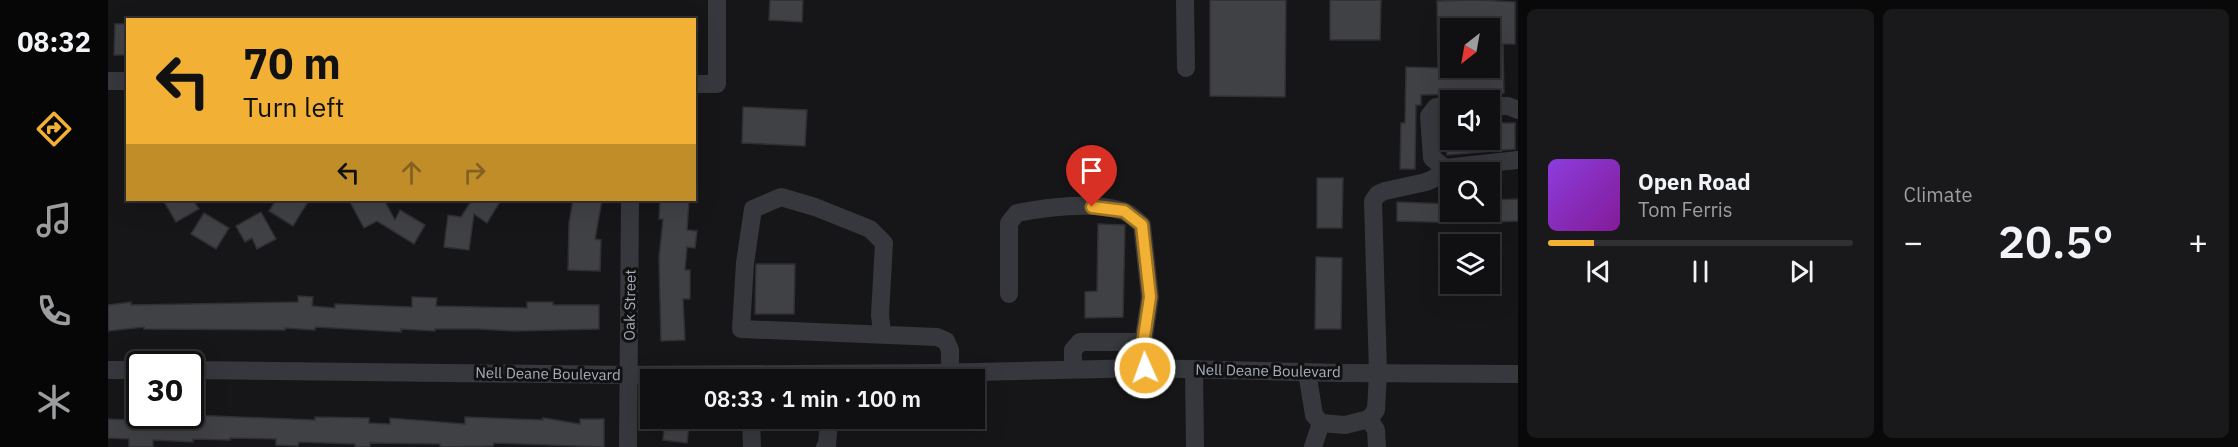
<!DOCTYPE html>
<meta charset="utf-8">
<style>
body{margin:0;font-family:"IBM Plex Sans",sans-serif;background:#19191b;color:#f1f3f6;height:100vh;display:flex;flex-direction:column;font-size:22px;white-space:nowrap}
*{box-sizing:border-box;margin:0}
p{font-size:20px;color:#9c9d9f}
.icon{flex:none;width:33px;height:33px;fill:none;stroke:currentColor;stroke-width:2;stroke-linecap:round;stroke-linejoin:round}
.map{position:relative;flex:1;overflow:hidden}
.side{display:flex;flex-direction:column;gap:9px;padding:9px;background:#09090a;width:720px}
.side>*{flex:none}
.top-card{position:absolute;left:18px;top:18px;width:570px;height:183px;border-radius:0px;box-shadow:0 6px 24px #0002,0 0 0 2px #303032;background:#f2b134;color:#111;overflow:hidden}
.needle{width:39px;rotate:211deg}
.buttons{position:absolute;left:1332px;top:18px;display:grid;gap:12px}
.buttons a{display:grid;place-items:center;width:60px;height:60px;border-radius:0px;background:#101012;box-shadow:0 6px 24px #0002,0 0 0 2px #303032;font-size:30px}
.speed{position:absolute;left:18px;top:351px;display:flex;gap:12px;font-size:30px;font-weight:700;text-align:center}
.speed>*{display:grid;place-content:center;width:78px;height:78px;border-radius:50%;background:#101012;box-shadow:0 6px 24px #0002,0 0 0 2px #303032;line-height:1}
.speed .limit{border:3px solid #111;border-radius:9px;background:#fff;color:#111}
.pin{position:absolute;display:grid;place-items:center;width:51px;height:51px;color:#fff;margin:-62px -26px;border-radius:50% 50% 50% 0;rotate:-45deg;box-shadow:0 0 6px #0007}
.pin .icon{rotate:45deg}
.me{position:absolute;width:66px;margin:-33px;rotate:358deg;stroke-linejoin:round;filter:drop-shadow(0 0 4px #0008)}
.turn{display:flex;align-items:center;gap:21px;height:126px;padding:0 18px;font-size:27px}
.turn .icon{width:78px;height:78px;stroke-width:2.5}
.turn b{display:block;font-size:42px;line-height:51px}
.lanes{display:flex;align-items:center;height:57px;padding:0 18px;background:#0003;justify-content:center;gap:30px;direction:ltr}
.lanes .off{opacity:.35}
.big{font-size:45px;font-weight:600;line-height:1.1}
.side .tile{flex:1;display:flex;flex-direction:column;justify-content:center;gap:9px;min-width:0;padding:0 21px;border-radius:9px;background:#19191b}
.song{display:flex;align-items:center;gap:18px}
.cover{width:72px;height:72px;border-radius:9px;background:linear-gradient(135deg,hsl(270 70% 55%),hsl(290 70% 35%))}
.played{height:6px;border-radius:3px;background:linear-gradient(90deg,#f2b134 15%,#303032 15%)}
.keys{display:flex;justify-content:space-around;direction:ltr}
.heat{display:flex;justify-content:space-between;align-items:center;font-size:33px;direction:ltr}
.side .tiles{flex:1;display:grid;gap:9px;grid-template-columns:repeat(2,1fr)}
.trip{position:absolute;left:532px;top:369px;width:345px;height:60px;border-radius:0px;background:#101012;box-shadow:0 6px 24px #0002,0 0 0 2px #303032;font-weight:600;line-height:60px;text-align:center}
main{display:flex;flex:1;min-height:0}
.tab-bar{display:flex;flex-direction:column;width:108px;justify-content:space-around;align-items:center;background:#060607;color:#9c9d9f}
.tab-bar .icon{width:42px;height:42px}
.tab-bar .active{color:#f2b134}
.tab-bar b{font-size:27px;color:#f1f3f6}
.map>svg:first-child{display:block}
.building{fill:#404145;stroke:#303034;stroke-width:1.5;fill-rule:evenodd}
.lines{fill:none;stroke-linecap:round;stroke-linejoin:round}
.minor{stroke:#37383d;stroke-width:18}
.route-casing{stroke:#9d7322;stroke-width:15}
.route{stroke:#f2b134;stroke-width:10}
.labels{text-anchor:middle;stroke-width:6;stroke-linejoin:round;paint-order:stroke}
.street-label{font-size:15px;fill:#a8adb8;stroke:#111113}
</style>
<main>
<nav class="tab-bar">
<b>08:32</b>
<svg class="icon active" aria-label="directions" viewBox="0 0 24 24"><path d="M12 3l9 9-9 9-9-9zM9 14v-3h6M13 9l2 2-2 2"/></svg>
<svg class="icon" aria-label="music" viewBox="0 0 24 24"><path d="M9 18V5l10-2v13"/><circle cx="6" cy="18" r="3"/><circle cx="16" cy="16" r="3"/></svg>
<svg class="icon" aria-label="phone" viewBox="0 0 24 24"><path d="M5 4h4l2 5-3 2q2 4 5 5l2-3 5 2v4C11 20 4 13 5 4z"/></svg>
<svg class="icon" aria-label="climate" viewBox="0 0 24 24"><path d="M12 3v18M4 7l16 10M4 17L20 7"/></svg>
</nav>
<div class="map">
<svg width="1410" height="447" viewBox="0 0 1410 447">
<rect width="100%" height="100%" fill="#161618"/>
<g class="building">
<polygon points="662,0 695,0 694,22 661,20"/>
<polygon points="1102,0 1178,0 1177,97 1102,96"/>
<polygon points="1222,0 1273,0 1272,40 1222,40"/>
<path d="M1371 0 1407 2V44H1395L1396 93 1313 95V105H1308L1307 169H1292L1293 123H1297L1298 67 1330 68 1329 1ZM1342 28H1382V68H1342Z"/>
<polygon points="7,24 20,24 20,55 6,55"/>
<polygon points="635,107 699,110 697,146 634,143"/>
<polygon points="1382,123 1407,123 1407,149 1339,155 1338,140 1382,140"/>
<polygon points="1209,178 1235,178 1234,228 1209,228"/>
<polygon points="1410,199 1410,221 1358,223 1289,221 1289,202 1342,204 1342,212 1382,212 1382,200"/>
<polygon points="55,200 85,200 91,209 68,222"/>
<polygon points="168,200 201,200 185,226 161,211"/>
<polygon points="241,200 276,200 287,220 292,210 317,225 306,244 269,221 256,228"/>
<polygon points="364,200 393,200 379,223 366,214 361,250 336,247 340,215 353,217"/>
<polygon points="465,200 494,200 487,239 493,240 492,271 460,270 461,223"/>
<polygon points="552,200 581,200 579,230 589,231 587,248 579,247 577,270 582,270 582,299 575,299 577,340 553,341 551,258 555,219 551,219"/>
<polygon points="153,212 168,239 149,249 144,238 137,242 128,226"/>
<polygon points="96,213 121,228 108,249 83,234"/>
<polygon points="990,224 1017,225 1015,317 977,318 977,292 989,291"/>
<polygon points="1208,257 1234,258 1233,329 1207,329"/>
<polygon points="648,264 687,264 686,314 647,314"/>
<polygon points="190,296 205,297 204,306 227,308 227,304 304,307 304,297 329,298 328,306 419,308 419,302 445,302 445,305 491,305 491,329 407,331 369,329 327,329 327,331 293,329 293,332 207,327 207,330 177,328 177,330 36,329 36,327 0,331 0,305 23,302 23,305 190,302"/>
<polygon points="23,415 82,415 207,420 207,417 261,418 261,423 282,424 282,418 357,424 357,417 435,420 435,418 472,424 472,419 496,419 496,447 386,443 385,446 332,447 332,444 262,443 262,447 247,447 247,444 191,442 190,446 168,445 168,439 122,438 122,440 85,439 85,442 45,440 45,447 21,447 21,439 0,438 0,419 22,420"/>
<polygon points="552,418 582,418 579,443 555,440 556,430 550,429"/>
</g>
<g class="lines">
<g class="minor">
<polyline points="1077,0 1078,68"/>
<polyline points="0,81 20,81"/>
<polyline points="586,84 609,84 609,0"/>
<polyline points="1342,106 1328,107 1321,116 1324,158 1337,168 1410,160"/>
<polyline points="1382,106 1400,106 1410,110"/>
<path d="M901 294V223L909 213C941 207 983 201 1015 211 1022 213 1028 220 1034 225L1042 297 1035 344"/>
<polyline points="774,333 772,315 776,243 762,229 707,207 673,197 645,209 637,263 633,329 829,337 838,341 842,350 842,373"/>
<polyline points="965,369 965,350 972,342 1029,342 1035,344 1042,354"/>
<polyline points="1086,369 1087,447"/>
<polyline points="0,370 32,370"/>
<polyline points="82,370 521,375 825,373 1037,368 1234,373 1410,374"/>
<polyline points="1199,372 1206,415 1213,423 1237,425 1261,419 1268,410 1270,373 1265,201 1270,194 1277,191 1318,182 1327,178 1337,168"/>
<polyline points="643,418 644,447"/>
<polyline points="1261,419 1268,430 1269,447"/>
<polyline points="520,447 522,200"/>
<polyline points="717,447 719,446 721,418"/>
<polyline points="1205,447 1213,423"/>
</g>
</g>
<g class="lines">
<defs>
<polyline id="route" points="984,207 1016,211 1034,225 1042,297 1035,344 1042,356 1042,368 1037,368"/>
</defs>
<use href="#route" class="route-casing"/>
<use href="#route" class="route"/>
</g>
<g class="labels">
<g class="street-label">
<text transform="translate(522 305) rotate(-89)" y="5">Oak Street</text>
<text transform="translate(1160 371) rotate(1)" y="5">Nell Deane Boulevard</text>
<text transform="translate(440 374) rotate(1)" y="5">Nell Deane Boulevard</text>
</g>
</g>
</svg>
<div class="buttons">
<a><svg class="needle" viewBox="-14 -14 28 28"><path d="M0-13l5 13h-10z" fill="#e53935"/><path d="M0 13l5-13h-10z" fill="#9c9d9f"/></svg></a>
<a><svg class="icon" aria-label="sound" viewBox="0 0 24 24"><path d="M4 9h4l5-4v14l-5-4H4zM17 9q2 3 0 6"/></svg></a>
<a><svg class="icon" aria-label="search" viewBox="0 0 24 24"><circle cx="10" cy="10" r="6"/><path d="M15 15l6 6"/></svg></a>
<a><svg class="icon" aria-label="layers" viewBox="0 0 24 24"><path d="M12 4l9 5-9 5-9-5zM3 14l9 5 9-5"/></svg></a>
</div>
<div class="speed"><div class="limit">30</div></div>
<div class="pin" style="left:984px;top:207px;background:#d93025"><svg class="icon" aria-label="arrive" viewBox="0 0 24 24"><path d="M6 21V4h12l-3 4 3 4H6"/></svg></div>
<svg class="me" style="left:1037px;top:368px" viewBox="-20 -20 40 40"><circle r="17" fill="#f2b134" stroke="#fff" stroke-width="3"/><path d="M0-11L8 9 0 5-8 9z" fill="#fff"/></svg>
<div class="trip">08:33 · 1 min · 100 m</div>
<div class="top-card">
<div class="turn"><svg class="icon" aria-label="left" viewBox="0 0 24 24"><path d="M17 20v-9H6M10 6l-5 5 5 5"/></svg><div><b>70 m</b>Turn left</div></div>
<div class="lanes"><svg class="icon" aria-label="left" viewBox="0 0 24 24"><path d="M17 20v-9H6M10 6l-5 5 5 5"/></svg><svg class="icon off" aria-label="ahead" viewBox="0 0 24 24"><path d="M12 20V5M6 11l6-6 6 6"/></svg><svg class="icon off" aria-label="right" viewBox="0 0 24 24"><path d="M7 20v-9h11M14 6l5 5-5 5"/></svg></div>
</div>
</div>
<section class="side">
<div class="tiles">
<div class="tile">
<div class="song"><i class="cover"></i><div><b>Open Road</b><p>Tom Ferris</p></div></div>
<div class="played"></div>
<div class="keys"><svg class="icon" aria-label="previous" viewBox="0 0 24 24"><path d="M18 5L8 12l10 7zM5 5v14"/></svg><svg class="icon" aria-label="pause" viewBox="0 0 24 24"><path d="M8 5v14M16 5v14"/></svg><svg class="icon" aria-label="next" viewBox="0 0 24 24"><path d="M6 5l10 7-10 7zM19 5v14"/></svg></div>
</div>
<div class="tile"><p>Climate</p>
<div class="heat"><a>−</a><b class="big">20.5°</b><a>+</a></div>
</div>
</div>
</section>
</main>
